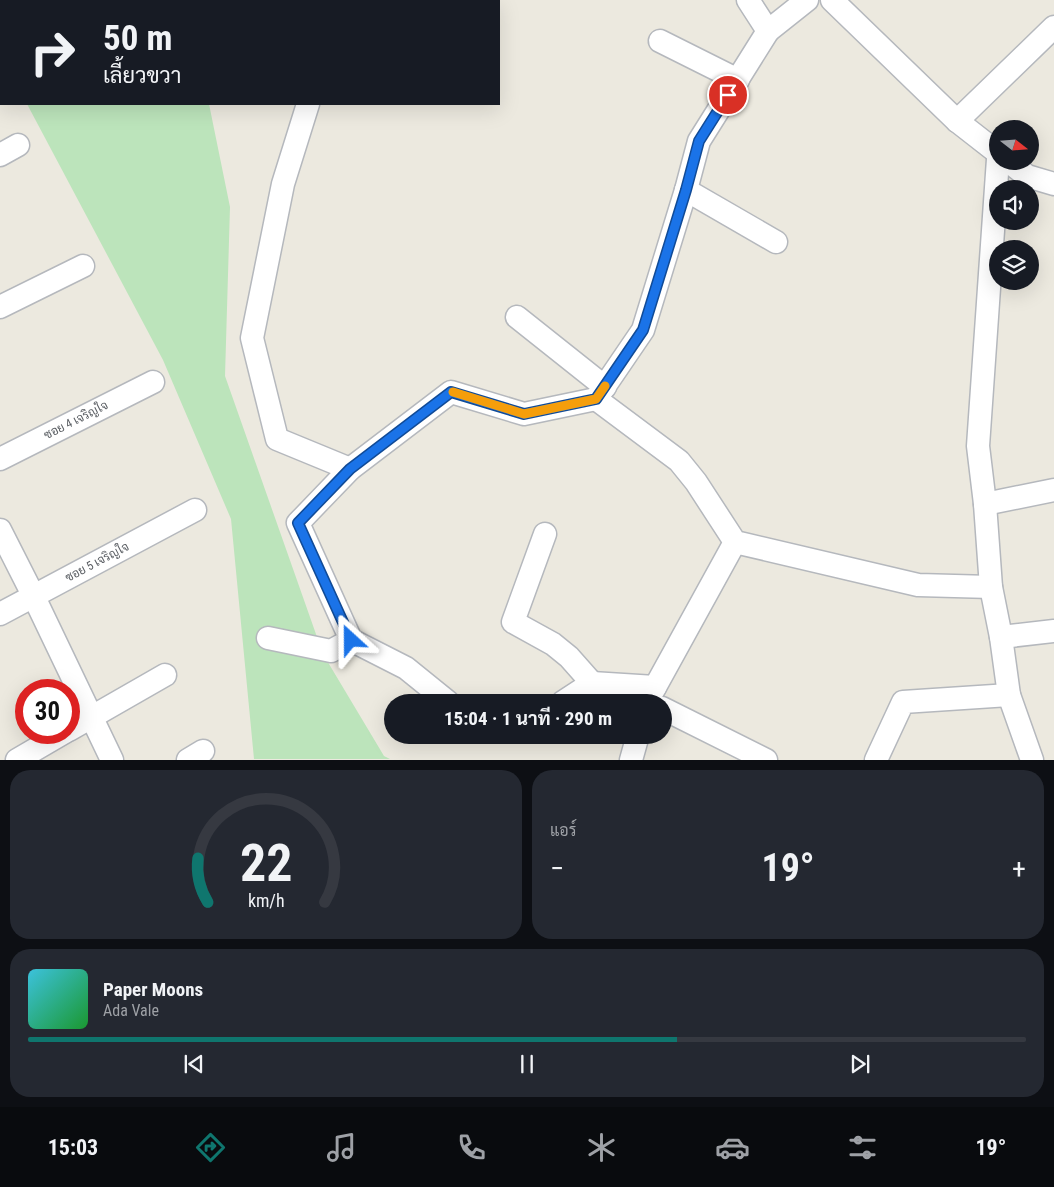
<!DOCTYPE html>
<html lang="th">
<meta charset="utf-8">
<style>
body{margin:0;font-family:"Roboto Condensed",Sarabun,sans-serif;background:#242831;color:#f1f3f6;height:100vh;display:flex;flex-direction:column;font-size:19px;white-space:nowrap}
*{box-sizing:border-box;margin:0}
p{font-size:16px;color:#9ea1a6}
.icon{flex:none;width:28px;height:28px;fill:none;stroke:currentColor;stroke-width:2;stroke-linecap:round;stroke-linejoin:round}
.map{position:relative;height:760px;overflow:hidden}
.drawer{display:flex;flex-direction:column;gap:10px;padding:10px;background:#0d0f14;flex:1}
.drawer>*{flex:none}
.hud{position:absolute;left:0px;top:0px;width:500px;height:105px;box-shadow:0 5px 20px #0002;background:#171b24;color:#f1f3f6;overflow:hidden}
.needle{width:32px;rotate:107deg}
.tools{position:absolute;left:989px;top:120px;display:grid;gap:10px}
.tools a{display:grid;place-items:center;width:50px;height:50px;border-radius:50%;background:#171b24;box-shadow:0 5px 20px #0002;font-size:25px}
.speed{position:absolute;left:15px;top:679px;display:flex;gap:10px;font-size:25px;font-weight:700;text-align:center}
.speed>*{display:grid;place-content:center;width:65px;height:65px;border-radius:50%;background:#171b24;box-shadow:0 5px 20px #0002;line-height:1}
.speed .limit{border:8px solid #d22;background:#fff;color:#111}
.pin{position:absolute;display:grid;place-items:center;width:42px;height:42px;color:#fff;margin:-21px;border:2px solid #fff;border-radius:50%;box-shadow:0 1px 5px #0007}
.me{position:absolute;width:55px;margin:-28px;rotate:336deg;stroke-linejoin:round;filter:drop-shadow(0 0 4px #0008)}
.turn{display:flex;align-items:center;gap:18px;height:105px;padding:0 20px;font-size:22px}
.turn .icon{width:65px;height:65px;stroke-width:2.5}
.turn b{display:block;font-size:35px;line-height:42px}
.big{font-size:38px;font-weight:700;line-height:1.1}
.drawer .widget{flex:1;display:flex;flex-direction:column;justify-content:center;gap:8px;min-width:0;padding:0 18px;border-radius:20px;background:#242831}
.drawer .dial{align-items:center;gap:0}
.dial svg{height:130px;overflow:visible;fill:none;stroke:#363941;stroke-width:7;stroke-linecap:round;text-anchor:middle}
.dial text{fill:#f1f3f6;stroke:none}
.song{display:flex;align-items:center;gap:15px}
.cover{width:60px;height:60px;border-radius:8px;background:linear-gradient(135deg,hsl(190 70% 55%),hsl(130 70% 35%))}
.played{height:5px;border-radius:2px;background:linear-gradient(90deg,#0f766e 65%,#363941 65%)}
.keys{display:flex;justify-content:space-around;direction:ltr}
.heat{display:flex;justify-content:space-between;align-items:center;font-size:28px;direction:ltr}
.drawer .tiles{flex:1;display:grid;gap:10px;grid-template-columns:1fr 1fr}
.widget:last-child{grid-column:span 2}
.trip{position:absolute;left:384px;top:694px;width:288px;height:50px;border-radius:25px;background:#171b24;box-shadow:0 5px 20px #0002;font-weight:700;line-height:50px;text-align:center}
.tab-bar{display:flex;height:80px;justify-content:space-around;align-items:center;background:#090b0e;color:#9ea1a6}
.tab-bar .icon{width:35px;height:35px}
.tab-bar .active{color:#0f766e}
.tab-bar b{font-size:22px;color:#f1f3f6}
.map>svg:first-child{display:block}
.green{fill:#bce4bb}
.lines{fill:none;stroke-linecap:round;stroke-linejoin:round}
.minor-casing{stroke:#b5b8bd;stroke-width:25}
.minor{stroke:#fff;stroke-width:22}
.route-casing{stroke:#114b97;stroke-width:12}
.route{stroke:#1a73e8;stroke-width:9}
.slow{stroke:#f59e0b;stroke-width:9}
.labels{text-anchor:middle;stroke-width:4;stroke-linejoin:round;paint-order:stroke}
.street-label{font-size:12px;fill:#585c61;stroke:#fff}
</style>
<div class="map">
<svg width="1054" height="760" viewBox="0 0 1054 760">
<rect width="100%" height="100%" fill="#ece9df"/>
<g class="green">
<polygon points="0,0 206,0 205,1 1,1 1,72 0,71"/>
<polygon points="27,104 209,104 230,207 225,376 323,654 384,756 390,759 254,759 231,519 163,360"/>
</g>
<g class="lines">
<defs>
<g id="minor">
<polyline points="748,0 768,31 699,141 686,190 643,330 596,399 679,461 696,482 735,542 918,585 991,587"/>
<polyline points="832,0 957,121 998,153"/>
<polyline points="341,1 341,0"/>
<polyline points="768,31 807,0"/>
<polyline points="660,41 738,80"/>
<polyline points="308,104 283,184 252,338 277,439 350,469"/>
<polyline points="957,121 1054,27"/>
<polyline points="0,155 18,145"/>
<polyline points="998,159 978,446 985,504 991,587 1001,637 1009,695 1032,760"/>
<polyline points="1008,161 1027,176 1054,184"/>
<polyline points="686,190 776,242"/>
<polyline points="0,307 83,266"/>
<polyline points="517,317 605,387"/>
<polyline points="0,459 153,382"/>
<polyline points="985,504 1054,490"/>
<polyline points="0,530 34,597 112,760"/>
<polyline points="545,534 513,622 553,644 569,657 592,683"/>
<polyline points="0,614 195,510"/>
<polyline points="1001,637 1054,631"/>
<polyline points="268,638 331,651 351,640"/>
<polyline points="448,702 406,668 351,640 298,523 350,469 451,392 524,414 596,399"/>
<polyline points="563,702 592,683 655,687"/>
<polyline points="652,702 648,700 735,542"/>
<polyline points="662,708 766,760"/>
<polyline points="69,730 165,675"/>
<polyline points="17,760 65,732"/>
<polyline points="188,760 203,751"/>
<polyline points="631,760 638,735"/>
<polyline points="876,760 903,702 1009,695"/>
</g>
</defs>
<use href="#minor" class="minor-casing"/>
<use href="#minor" class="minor"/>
</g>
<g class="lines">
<defs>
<polyline id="route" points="351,640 298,523 350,469 451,392 524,414 596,399 643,330 686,190 699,141 728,95"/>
</defs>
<use href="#route" class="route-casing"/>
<use href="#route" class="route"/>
<polyline class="slow" points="453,392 524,414 596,399 605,386"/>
</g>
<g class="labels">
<g class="street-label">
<text transform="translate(76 420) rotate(-27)" y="4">ซอย 4 เจริญใจ</text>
<text transform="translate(97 562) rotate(-28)" y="4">ซอย 5 เจริญใจ</text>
</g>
</g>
</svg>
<div class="tools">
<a><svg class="needle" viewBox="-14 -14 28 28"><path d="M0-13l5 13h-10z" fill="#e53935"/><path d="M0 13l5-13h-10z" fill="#9ea1a6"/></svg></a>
<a><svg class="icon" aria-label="sound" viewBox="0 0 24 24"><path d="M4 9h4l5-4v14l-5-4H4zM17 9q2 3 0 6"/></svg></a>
<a><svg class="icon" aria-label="layers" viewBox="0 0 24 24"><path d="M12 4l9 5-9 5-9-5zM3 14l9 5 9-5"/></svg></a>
</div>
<div class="speed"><div class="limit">30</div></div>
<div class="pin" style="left:728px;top:95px;background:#d93025"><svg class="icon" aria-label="arrive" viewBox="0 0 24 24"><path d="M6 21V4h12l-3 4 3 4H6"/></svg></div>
<svg class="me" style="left:351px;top:640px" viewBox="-20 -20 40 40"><path d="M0-17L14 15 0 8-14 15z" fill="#1a73e8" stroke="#fff" stroke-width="4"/></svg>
<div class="trip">15:04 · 1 นาที · 290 m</div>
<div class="hud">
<div class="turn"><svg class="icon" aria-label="right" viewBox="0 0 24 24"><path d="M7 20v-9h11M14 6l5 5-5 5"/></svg><div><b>50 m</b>เลี้ยวขวา</div></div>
</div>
</div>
<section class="drawer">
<div class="tiles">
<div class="widget dial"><svg viewBox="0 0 100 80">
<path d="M14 69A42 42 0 1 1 86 69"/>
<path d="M14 69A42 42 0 0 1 8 42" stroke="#0f766e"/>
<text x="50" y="56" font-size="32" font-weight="700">22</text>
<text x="50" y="72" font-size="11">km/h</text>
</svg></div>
<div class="widget"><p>แอร์</p>
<div class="heat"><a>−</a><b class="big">19°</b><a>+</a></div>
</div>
<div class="widget">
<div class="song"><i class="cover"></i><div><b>Paper Moons</b><p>Ada Vale</p></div></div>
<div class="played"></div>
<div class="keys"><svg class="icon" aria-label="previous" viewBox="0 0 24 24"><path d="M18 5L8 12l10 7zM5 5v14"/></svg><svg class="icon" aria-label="pause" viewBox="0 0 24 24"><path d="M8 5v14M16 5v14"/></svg><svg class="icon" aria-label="next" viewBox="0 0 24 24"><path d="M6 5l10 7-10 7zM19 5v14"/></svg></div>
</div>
</div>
</section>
<nav class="tab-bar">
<b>15:03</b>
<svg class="icon active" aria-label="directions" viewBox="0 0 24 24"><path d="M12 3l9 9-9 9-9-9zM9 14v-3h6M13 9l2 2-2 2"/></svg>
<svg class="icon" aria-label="music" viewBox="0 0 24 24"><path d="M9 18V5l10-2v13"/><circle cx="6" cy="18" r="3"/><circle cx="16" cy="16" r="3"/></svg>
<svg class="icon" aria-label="phone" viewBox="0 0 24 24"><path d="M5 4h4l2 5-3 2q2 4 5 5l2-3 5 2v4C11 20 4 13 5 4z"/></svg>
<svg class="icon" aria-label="climate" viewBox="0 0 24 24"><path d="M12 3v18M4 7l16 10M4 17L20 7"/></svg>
<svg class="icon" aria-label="car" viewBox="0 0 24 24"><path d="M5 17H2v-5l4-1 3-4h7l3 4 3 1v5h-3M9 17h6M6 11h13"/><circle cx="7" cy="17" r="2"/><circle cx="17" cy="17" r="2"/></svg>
<svg class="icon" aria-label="filters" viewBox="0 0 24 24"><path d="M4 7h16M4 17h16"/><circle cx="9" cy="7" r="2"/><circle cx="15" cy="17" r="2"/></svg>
<b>19°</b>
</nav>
